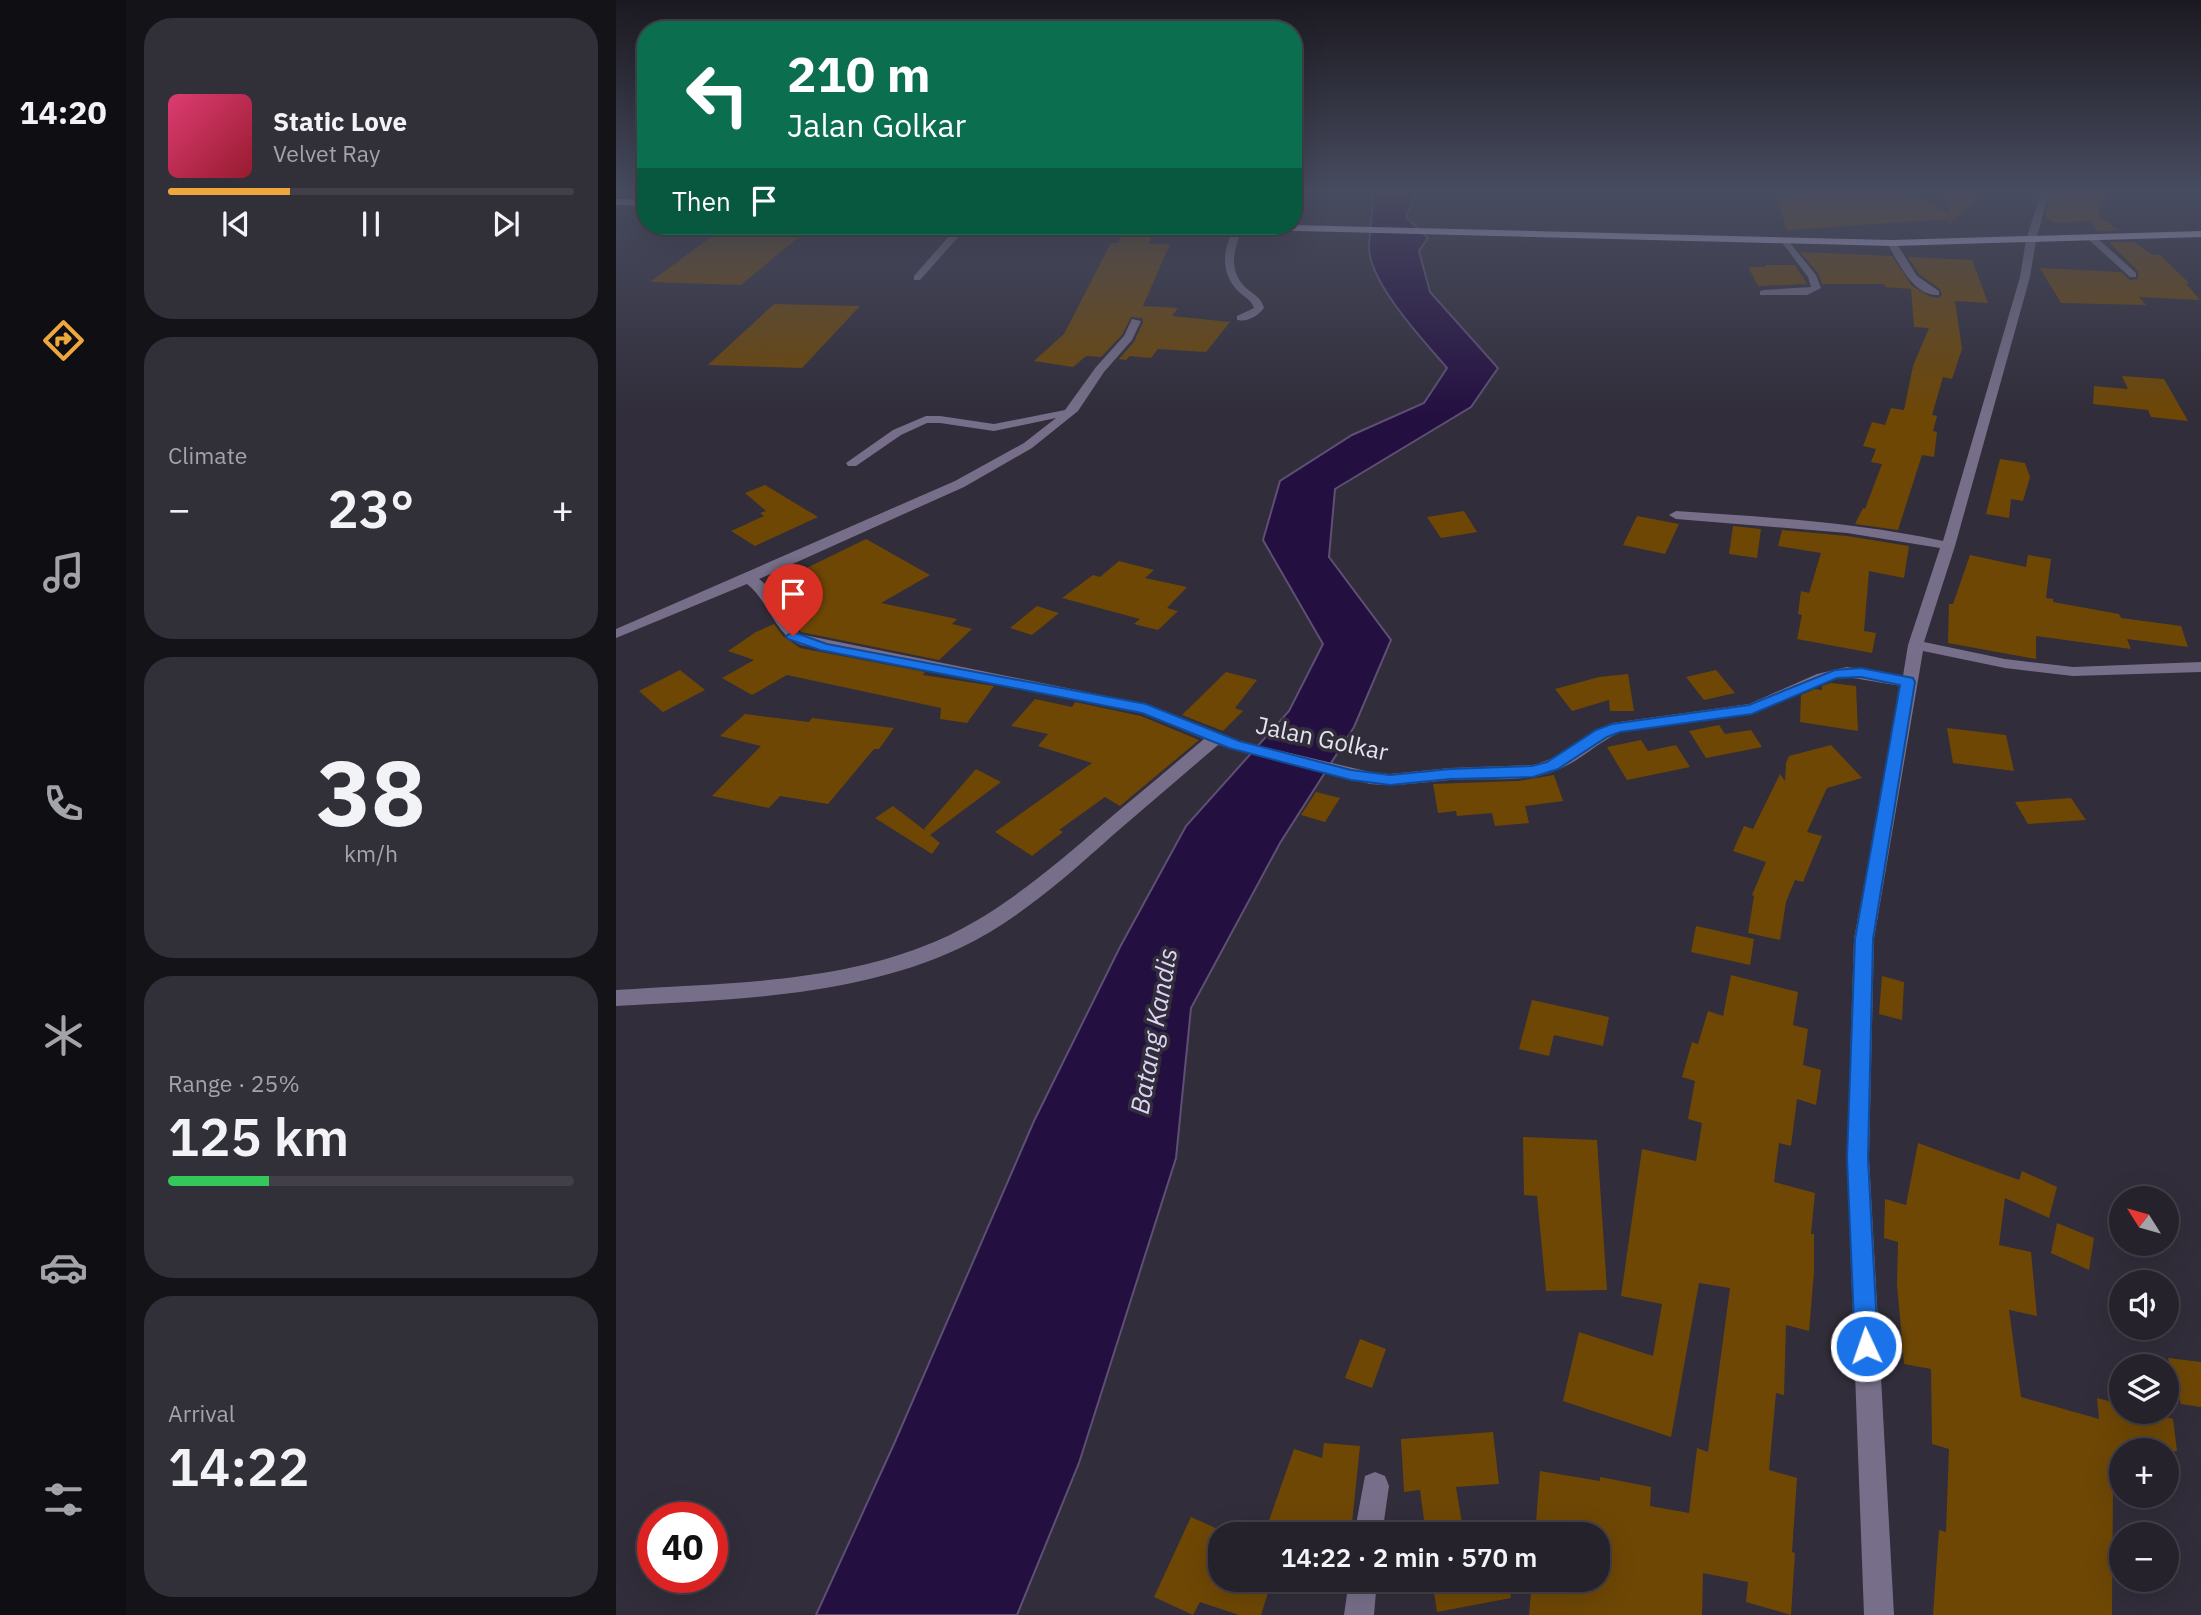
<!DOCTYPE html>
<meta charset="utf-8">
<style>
body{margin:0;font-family:"IBM Plex Sans",sans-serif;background:#312f38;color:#f1f3f6;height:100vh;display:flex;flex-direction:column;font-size:26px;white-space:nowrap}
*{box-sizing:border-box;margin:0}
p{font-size:23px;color:#a3a4a9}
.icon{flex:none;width:38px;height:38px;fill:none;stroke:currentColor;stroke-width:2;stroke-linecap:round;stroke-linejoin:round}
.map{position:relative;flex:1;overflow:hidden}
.side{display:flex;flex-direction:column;gap:18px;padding:18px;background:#141318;width:490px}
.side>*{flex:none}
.top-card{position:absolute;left:21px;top:21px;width:665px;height:214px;border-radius:28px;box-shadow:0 7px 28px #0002,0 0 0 2px #423f48;background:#0b6e4f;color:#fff;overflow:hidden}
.needle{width:46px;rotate:307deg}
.tools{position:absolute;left:1493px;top:1186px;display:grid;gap:14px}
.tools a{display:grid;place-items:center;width:70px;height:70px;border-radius:50%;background:#25222c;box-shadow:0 7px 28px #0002,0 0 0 2px #423f48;font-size:35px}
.speed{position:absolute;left:21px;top:1502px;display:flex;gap:14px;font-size:35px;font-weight:700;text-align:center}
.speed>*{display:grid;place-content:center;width:91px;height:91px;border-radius:50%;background:#25222c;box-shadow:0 7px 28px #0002,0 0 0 2px #423f48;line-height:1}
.speed .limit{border:10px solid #d22;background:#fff;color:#111}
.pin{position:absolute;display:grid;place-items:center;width:60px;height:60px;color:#fff;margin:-72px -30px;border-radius:50% 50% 50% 0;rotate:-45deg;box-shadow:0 0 7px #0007}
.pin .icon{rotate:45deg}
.me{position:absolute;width:77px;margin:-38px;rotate:357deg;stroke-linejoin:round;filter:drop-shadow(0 0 5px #0008)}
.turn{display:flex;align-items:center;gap:24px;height:147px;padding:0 35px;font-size:32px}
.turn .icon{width:91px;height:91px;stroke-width:2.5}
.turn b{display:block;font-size:49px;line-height:60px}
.then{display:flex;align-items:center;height:66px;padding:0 35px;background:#0003;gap:14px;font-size:26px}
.big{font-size:52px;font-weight:600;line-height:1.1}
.side .tile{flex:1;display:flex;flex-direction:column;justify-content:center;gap:10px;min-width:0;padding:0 24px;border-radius:28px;background:#312f38}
.side .dial{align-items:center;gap:0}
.dial b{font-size:91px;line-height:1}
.song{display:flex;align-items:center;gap:21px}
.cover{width:84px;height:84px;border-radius:10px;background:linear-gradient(135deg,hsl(340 70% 55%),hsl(350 70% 35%))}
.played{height:7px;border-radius:4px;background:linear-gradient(90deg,#eea73d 30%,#423f48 30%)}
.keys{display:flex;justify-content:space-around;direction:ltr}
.heat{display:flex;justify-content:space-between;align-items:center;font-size:38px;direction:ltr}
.charge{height:10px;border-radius:5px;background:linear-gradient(90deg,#34c759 25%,#423f48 0)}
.trip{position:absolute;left:592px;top:1522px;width:402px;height:70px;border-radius:28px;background:#25222c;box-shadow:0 7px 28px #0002,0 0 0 2px #423f48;font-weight:600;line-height:70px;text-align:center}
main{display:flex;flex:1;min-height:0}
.tabs{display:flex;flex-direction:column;width:126px;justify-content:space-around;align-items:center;background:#0f0e12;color:#a3a4a9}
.tabs .icon{width:49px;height:49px}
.tabs .on{color:#eea73d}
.tabs b{font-size:32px;color:#f1f3f6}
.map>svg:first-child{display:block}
.water{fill:#240f41;stroke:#5e4f74;stroke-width:2}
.building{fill:#6e4705}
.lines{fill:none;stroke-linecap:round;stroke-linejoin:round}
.minor{fill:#776f89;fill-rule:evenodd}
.highway{fill:#d8c9fd;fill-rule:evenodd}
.route{fill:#1a73e8;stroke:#114b97;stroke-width:2}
.labels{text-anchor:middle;stroke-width:7;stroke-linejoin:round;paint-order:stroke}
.street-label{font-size:24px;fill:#e5e3eb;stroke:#312d3a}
.water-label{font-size:26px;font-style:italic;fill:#ded4f6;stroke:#312d3a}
</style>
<main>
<nav class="tabs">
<b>14:20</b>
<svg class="icon on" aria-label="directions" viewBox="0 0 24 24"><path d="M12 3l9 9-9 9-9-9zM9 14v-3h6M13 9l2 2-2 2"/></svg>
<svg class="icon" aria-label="music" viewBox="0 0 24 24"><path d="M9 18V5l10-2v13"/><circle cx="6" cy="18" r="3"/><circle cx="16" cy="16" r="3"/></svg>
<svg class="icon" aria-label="phone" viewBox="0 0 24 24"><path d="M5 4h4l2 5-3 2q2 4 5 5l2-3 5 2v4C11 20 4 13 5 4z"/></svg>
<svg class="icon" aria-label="climate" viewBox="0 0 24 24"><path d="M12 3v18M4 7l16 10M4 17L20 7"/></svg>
<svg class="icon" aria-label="car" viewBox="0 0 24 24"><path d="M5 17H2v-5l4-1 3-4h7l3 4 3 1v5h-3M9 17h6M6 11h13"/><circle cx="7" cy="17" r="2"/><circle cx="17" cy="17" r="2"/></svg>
<svg class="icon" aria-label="filters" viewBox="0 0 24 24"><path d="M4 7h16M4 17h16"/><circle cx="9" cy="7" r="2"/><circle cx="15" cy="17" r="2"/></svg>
</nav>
<section class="side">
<div class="tile">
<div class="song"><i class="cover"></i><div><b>Static Love</b><p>Velvet Ray</p></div></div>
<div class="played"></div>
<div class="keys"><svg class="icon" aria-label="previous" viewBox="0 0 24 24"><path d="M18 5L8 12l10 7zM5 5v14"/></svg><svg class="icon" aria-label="pause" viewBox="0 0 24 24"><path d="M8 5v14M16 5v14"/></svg><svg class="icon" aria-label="next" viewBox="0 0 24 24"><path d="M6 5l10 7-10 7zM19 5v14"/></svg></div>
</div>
<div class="tile"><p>Climate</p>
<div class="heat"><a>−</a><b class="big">23°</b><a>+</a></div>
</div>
<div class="tile dial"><b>38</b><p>km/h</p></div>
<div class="tile"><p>Range · 25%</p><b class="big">125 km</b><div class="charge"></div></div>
<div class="tile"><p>Arrival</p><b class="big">14:22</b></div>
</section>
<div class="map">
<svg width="1585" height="1615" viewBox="0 0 1585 1615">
<rect width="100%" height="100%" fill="#312d3a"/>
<path class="water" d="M757 189H801L790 217 812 238 803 251 814 292 882 368 855 407 719 489 713 557 775 640 738 727 664 843 575 1008 560 1158 463 1463 401 1615H200L278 1444 418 1121 504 947 570 826 673 711 707 644 647 540 664 481 736 435 808 403 831 368C808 341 754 284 753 248 753 228 758 209 757 189Z"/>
<g class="building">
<polygon points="1186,189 1293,189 1333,214 1332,189 1370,189 1333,225 1333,219 1171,230 1160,195 1173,196"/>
<polygon points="1436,189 1483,189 1487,191 1482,216 1503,231 1482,231 1474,221 1438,223 1429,216"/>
<polygon points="110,226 196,226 125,285 34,282"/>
<polygon points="508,232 538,232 532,244 554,244 527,306 562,308 556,316 614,322 590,352 542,349 535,358 514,356 510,360 503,359 518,342 527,322 526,318 515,317 506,335 485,357 470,356 457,367 418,361 448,334 495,243 502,243"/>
<polygon points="1493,242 1518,242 1537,255 1544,255 1573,283 1570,284 1584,300 1523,297 1530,305 1445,303 1424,268 1505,272 1514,280 1522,279 1522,271"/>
<polygon points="1184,252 1276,256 1296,286 1313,296 1323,298 1326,295 1324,289 1303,274 1292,257 1356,260 1372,303 1339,301 1346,349 1336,379 1327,377 1316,415 1321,416 1317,431 1321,432 1318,457 1306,455 1282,530 1239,524 1247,508 1249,509 1266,464 1255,462 1260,449 1247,446 1256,422 1269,425 1275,408 1288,410 1297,366 1313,328 1298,327 1295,289 1269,287 1268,284 1206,284 1202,273"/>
<polygon points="1149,265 1179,265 1191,284 1142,286 1132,267 1150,267"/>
<polygon points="158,304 244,306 186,368 92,365"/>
<polygon points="1506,376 1548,379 1572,421 1535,417 1532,410 1477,404 1478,386 1512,389"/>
<polygon points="1384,459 1409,463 1414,477 1407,501 1395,499 1393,518 1370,514"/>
<polygon points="149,485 202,517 139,546 115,531 148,516 144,513 150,511 129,493"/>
<polygon points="848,511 861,532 825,538 811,517"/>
<polygon points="1021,516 1063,524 1049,554 1007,545"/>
<polygon points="1117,526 1145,529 1141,558 1113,554"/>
<polygon points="1166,530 1231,536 1293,546 1288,578 1253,571 1248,631 1260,633 1256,653 1181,639 1186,615 1182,614 1185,591 1193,593 1205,553 1162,546"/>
<polygon points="250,539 314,575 265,603 341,619 336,624 356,629 323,660 185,632 174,614 203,597 172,577"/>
<polygon points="1354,555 1410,567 1412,555 1435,559 1430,598 1437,599 1437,602 1503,614 1505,618 1565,626 1572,647 1511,639 1515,649 1420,636 1420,659 1332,643 1333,604 1337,604"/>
<polygon points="503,561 538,570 529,578 571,587 551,608 562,611 542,630 518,624 524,619 446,598 477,575 484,577"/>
<polygon points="421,606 443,613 416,635 394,628"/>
<polygon points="158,624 167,636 184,648 309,672 307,675 378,686 351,723 324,719 325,708 171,675 136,695 106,678 138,660 112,651 140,632"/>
<polygon points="64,670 89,690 47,712 23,691"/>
<polygon points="1100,670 1119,693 1088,700 1070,677"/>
<polygon points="610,672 641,680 619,708 627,711 607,731 566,715"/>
<polygon points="1012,674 1018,711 994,711 993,700 956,711 939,689 983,677"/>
<polygon points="1215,683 1240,686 1242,731 1184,722 1185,695 1199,689 1206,690 1206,686"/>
<polygon points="419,699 456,707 459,702 525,716 583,740 504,806 489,797 443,830 447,832 416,856 379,832 476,763 422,746 432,734 395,726"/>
<polygon points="129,714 193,722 196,718 278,728 263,749 258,749 212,804 164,796 153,808 96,796 145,746 104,736"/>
<polygon points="1103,725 1109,734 1135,730 1146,747 1090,758 1073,731"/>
<polygon points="1331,728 1390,735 1398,771 1337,763"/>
<polygon points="1025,740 1032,751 1060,745 1074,767 1011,780 991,747"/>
<polygon points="1215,745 1246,778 1211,788 1191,832 1206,836 1187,882 1179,880 1170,902 1164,940 1132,933 1138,896 1136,895 1150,862 1117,851 1128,826 1137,829 1164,774 1169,781 1170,763 1173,756"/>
<polygon points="360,769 385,782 314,835 324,843 316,854 259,818 277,806 311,832 308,829"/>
<polygon points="938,775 947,801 909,806 913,823 879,826 876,813 841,816 840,811 822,813 817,784 902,781"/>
<polygon points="700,792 724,798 709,822 685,815"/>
<polygon points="1455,798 1470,820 1412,824 1399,802"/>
<polygon points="1080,926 1138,939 1134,965 1075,952"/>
<polygon points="1115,975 1182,992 1177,1025 1192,1029 1187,1065 1205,1070 1200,1105 1181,1099 1175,1146 1163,1143 1158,1182 1199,1193 1195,1234 1198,1234 1198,1272 1193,1331 1170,1325 1168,1395 1160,1393 1153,1470 1181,1478 1176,1552 1179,1553 1175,1615 1130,1602 1132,1582 1087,1573 1086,1615 913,1615 916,1580 982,1580 982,1535 919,1535 924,1471 984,1481 984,1477 1035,1487 1034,1506 1073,1513 1081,1448 1092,1452 1114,1288 1083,1283 1055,1437 947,1401 963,1332 1037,1356 1046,1304 1005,1296 1026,1149 1080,1161 1086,1123 1072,1119 1079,1081 1066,1077 1076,1042 1082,1044 1092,1011 1107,1016"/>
<polygon points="1266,976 1288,982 1286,1020 1263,1014"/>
<polygon points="916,1000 993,1017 987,1046 938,1035 933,1056 903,1049"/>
<polygon points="907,1137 981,1140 991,1290 930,1291 921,1196 908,1195"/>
<polygon points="1302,1143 1403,1180 1406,1171 1441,1187 1433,1218 1389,1198 1383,1245 1415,1252 1421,1316 1393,1310 1405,1397 1483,1419 1481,1398 1505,1404 1505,1412 1533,1412 1557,1419 1561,1451 1505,1451 1505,1486 1497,1484 1496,1615 1317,1615 1323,1530 1330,1532 1333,1449 1316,1444 1315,1369 1288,1364 1281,1284 1282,1242 1268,1238 1269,1199 1290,1205"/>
<polygon points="1441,1223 1478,1238 1473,1270 1435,1253"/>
<polygon points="744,1339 770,1349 756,1388 729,1378"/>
<polygon points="1552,1358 1585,1362 1585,1407 1565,1404"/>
<polygon points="877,1432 883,1484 840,1487 848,1535 810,1535 804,1490 788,1492 785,1439"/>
<polygon points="708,1443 744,1446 735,1533 648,1535 678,1449 706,1458"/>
<polygon points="575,1517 604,1530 604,1557 594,1580 656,1580 645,1615 623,1615 584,1602 577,1615 538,1597"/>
<polygon points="816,1580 893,1580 895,1598 821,1612"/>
</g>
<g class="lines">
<g class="minor">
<path d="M1401 189H1434L1420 240 1414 277 1339 546 1308 642 1389 659 1457 667 1585 662V672L1457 676 1389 668 1307 651 1258 939 1253 1158 1278 1615H1248L1231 1158 1238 939 1285 686 1231 677 1211 681 1136 714 1005 732C982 742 964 761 941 770 908 784 868 777 834 780 807 782 781 787 754 784L602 745C567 775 532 805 497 835 450 877 401 921 344 948 237 998 115 999 0 1006V990C102 983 212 984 308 946 376 920 432 871 487 824 520 796 554 768 588 739L526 713 185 645C159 635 153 601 131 584L0 638V629L339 481 408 443 440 418 378 431 324 423H311L285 435 240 466H232L230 463 277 430 310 416H324L378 424 449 410 480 367 508 336 516 319 525 321 516 340 488 372 462 411 416 448 348 487 143 579 153 587 183 634 530 704 623 741 754 772 774 774 834 768 917 765C946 758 969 735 996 723L1133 704 1201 674 1231 667 1287 676 1292 645 1324 548 1231 533 1060 519 1053 515 1060 511C1149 517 1239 522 1327 541L1404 277 1410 240 1424 195Z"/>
<polygon points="342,226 352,226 304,280 298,280 298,276"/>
<path d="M619 226H628C618 247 611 270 630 288 638 295 645 297 648 308 642 316 632 322 621 320V316L638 308C635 299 629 298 623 292 603 272 607 249 619 226Z"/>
<polygon points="1473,236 1479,236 1520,273 1520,277 1514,277 1473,240"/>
<polygon points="1170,238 1200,275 1205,288 1191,295 1144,295 1144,291 1148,290 1195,287 1192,277 1165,241"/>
<path d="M1273 241H1279L1301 276 1323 291V295C1297 297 1282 261 1271 243Z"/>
<polygon points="759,1472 769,1476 773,1486 766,1535 738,1535 749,1476"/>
<polygon points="733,1580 761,1580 758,1615 728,1615"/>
</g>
<g class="highway">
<polygon points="0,199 30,200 30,206 0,205"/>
<polygon points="677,225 1276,240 1585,231 1585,237 1276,246 607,229 602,226"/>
</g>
</g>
<linearGradient id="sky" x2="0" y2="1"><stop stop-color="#1b1920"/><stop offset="0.46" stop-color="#484c60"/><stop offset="1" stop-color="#484c60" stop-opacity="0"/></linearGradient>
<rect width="1585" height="415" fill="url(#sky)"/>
<polygon class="route" points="177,632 211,644 530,704 623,741 735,770 774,775 834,769 916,766 931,762 980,730 996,724 1133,705 1219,670 1245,668 1297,678 1299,682 1257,939 1252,1158 1262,1346 1259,1354 1250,1357 1242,1354 1239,1346 1231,1158 1239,939 1284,685 1245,677 1221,678 1136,714 1004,732 991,737 942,769 917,777 834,779 774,785 735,780 613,748 526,713 204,650 172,639 170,636"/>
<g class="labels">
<g class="street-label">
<text transform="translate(706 739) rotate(12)" y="8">Jalan Golkar</text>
</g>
<g class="water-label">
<text transform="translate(538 1031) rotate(-80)" y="9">Batang Kandis</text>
</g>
</g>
</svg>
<div class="tools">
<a><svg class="needle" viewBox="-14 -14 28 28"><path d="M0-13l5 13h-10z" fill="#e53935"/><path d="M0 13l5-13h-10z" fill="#a3a4a9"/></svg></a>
<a><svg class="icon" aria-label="sound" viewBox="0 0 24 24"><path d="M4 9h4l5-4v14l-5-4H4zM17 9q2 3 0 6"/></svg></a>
<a><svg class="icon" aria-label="layers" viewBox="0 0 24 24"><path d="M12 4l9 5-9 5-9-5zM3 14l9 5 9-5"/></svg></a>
<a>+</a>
<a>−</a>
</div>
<div class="speed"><div class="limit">40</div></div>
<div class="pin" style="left:177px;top:636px;background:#d93025"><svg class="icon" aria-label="arrive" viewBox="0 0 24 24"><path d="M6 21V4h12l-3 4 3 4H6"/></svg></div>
<svg class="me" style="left:1250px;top:1346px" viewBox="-20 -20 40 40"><circle r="17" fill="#1a73e8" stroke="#fff" stroke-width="3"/><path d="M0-11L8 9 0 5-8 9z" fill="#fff"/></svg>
<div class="trip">14:22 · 2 min · 570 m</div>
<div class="top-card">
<div class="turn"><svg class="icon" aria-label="left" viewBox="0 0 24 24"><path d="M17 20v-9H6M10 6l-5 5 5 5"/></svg><div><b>210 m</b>Jalan Golkar</div></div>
<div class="then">Then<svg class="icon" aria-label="arrive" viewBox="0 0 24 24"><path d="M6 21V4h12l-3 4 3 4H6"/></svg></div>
</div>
</div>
</main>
